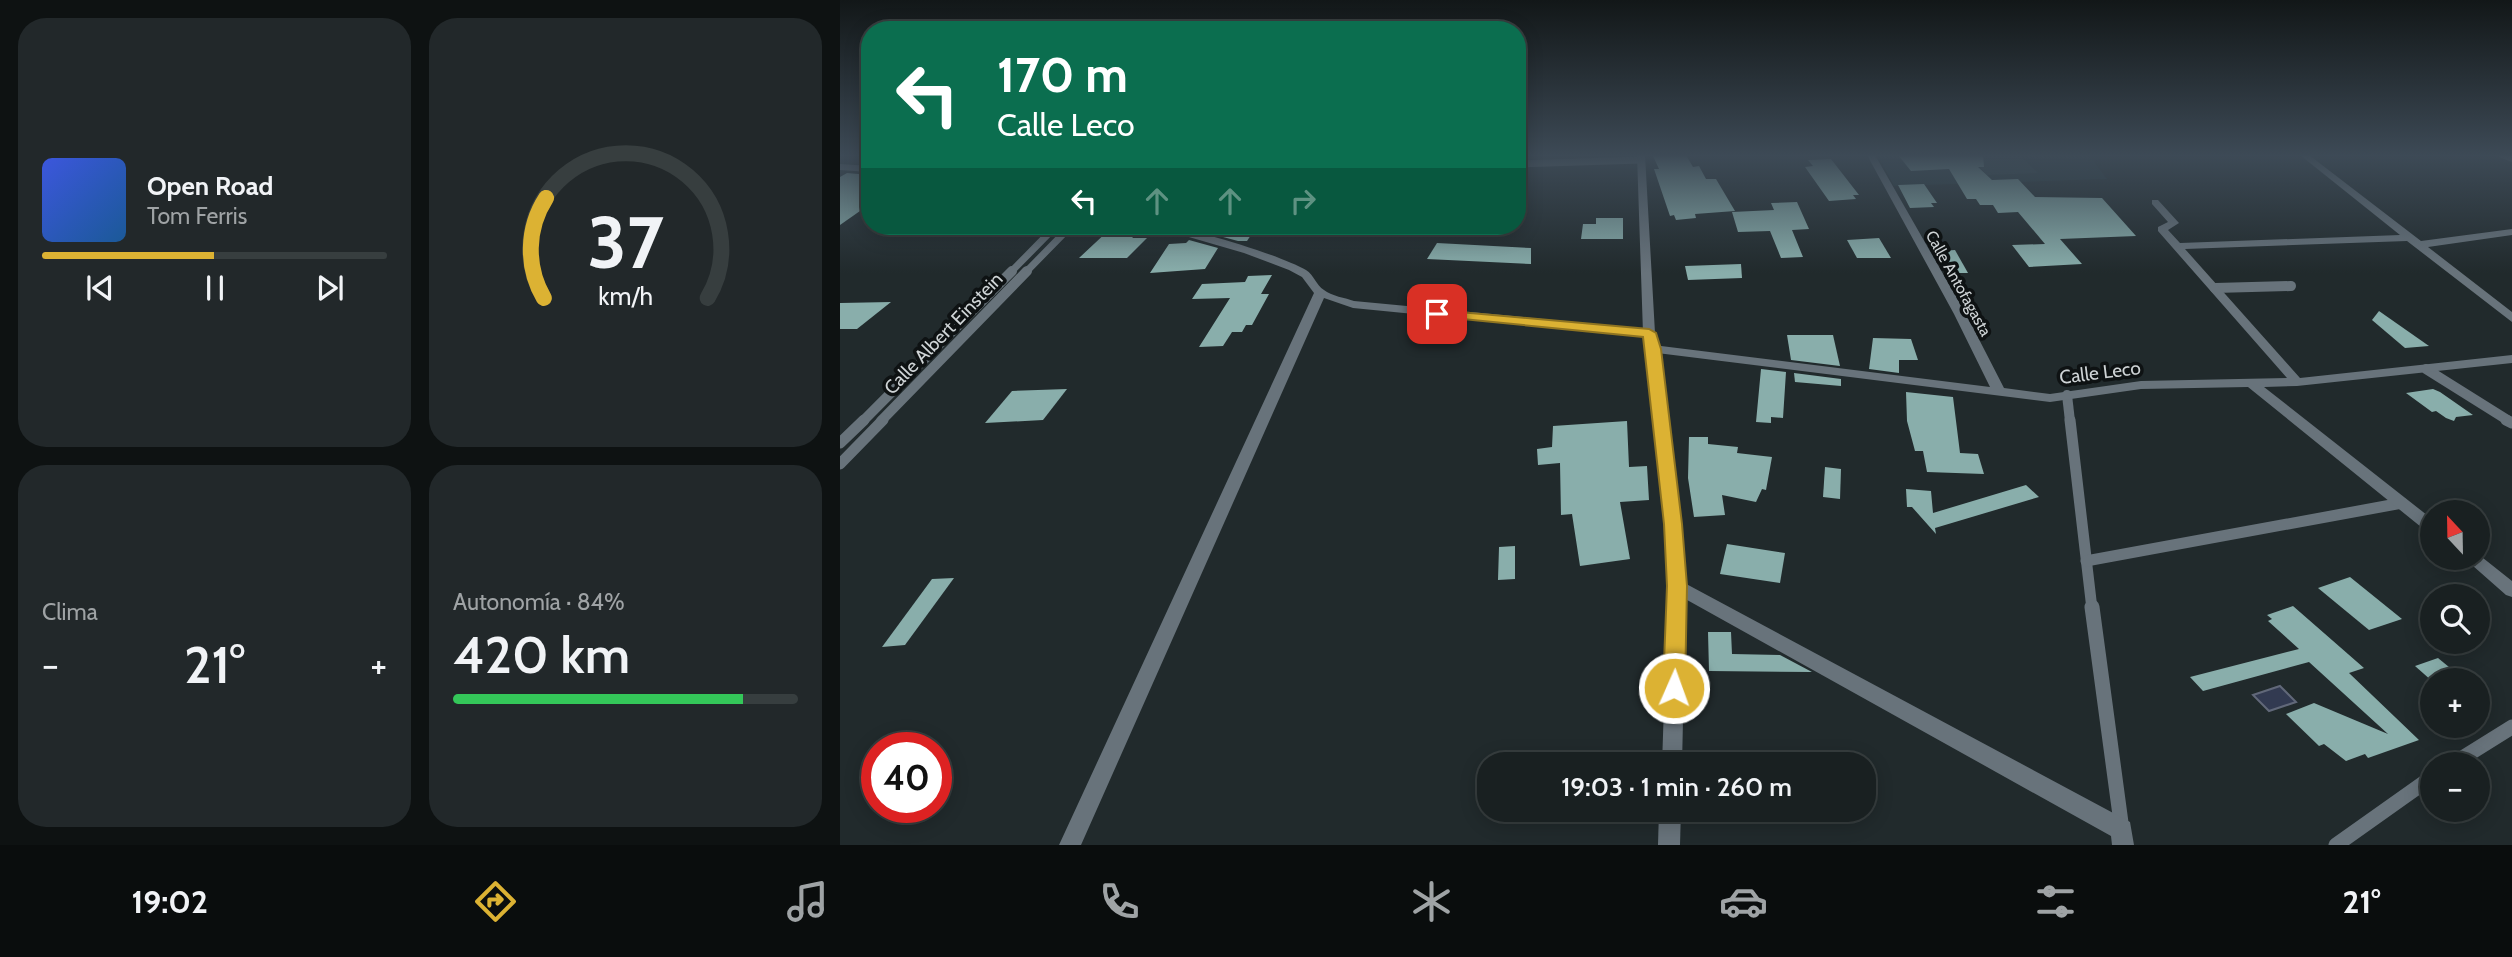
<!DOCTYPE html>
<html lang="es">
<meta charset="utf-8">
<style>
body{margin:0;font-family:Cabin,sans-serif;background:#22282a;color:#f1f3f6;height:100vh;display:flex;flex-direction:column;font-size:26px;white-space:nowrap}
*{box-sizing:border-box;margin:0}
p{font-size:23px;color:#9fa3a5}
.icon{flex:none;width:38px;height:38px;fill:none;stroke:currentColor;stroke-width:2;stroke-linecap:round;stroke-linejoin:round}
.map{position:relative;flex:1;overflow:hidden}
.panel{display:flex;flex-direction:column;gap:18px;padding:18px;background:#0e1212;width:840px}
.panel>*{flex:none}
.hud{position:absolute;left:21px;top:21px;width:665px;height:214px;border-radius:28px;box-shadow:0 4px 18px #0003,0 0 0 2px #373e3f;background:#0b6e4f;color:#fff;overflow:hidden}
.needle{width:46px;rotate:338deg}
.tools{position:absolute;left:1580px;top:500px;display:grid;gap:14px}
.tools a{display:grid;place-items:center;width:70px;height:70px;border-radius:50%;background:#192021;box-shadow:0 4px 18px #0003,0 0 0 2px #373e3f;font-size:35px}
.speed{position:absolute;left:21px;top:732px;display:flex;gap:14px;font-size:35px;font-weight:700;text-align:center}
.speed>*{display:grid;place-content:center;width:91px;height:91px;border-radius:50%;background:#192021;box-shadow:0 4px 18px #0003,0 0 0 2px #373e3f;line-height:1}
.speed .limit{border:10px solid #d22;background:#fff;color:#111}
.pin{position:absolute;display:grid;place-items:center;width:60px;height:60px;color:#fff;margin:-30px;border-radius:14px;box-shadow:0 4px 10px #0006}
.me{position:absolute;width:77px;margin:-38px;rotate:2deg;stroke-linejoin:round;filter:drop-shadow(0 0 5px #0008)}
.turn{display:flex;align-items:center;gap:24px;height:147px;padding:0 21px;font-size:32px}
.turn .icon{width:91px;height:91px;stroke-width:2.5}
.turn b{display:block;font-size:49px;line-height:60px}
.lanes{display:flex;align-items:center;height:66px;padding:0 21px;background:#0003;justify-content:center;gap:35px;direction:ltr}
.lanes .off{opacity:.35}
.big{font-size:52px;font-weight:600;line-height:1.1}
.panel .card{flex:1;display:flex;flex-direction:column;justify-content:center;gap:10px;min-width:0;padding:0 24px;border-radius:28px;background:#22282a}
.panel .dial{align-items:center;gap:0}
.dial svg{height:182px;overflow:visible;fill:none;stroke:#373e3f;stroke-width:7;stroke-linecap:round;text-anchor:middle}
.dial text{fill:#f1f3f6;stroke:none}
.song{display:flex;align-items:center;gap:21px}
.cover{width:84px;height:84px;border-radius:10px;background:linear-gradient(135deg,hsl(230 70% 55%),hsl(210 70% 35%))}
.played{height:7px;border-radius:4px;background:linear-gradient(90deg,#dcb233 50%,#373e3f 50%)}
.keys{display:flex;justify-content:space-around;direction:ltr}
.heat{display:flex;justify-content:space-between;align-items:center;font-size:38px;direction:ltr}
.charge{height:10px;border-radius:5px;background:linear-gradient(90deg,#34c759 84%,#373e3f 0)}
.panel .tiles{flex:1;display:grid;gap:18px;grid-template-columns:repeat(2,1fr)}
.trip{position:absolute;left:637px;top:752px;width:399px;height:70px;border-radius:28px;background:#192021;box-shadow:0 4px 18px #0003,0 0 0 2px #373e3f;font-weight:600;line-height:70px;text-align:center}
.tab-bar{display:flex;height:112px;justify-content:space-around;align-items:center;background:#0a0d0d;color:#9fa3a5}
.tab-bar .icon{width:49px;height:49px}
.tab-bar .current{color:#dcb233}
.tab-bar b{font-size:32px;color:#f1f3f6}
main{display:flex;flex:1;min-height:0}
.map>svg:first-child{display:block}
.built{fill:#243539}
.green{fill:#2e4146}
.water{fill:#323a51;stroke:#616879;stroke-width:2}
.building{fill:#89aeab}
.lines{fill:none;stroke-linecap:round;stroke-linejoin:round}
.service-far3{stroke:#68737b;stroke-width:7}
.service-far2{stroke:#68737b;stroke-width:10}
.service-far1{stroke:#68737b;stroke-width:11}
.service{stroke:#68737b;stroke-width:15}
.minor{fill:#68737b;fill-rule:evenodd}
.tertiary{fill:#68737b;fill-rule:evenodd}
.route{fill:#dcb233;stroke:#8f7421;stroke-width:2}
.labels{text-anchor:middle;stroke-width:7;stroke-linejoin:round;paint-order:stroke}
.far-street-label{font-size:16px;fill:#cfd4d6;stroke:#0e1213}
.street-label{font-size:19px;fill:#cfd4d6;stroke:#0e1213}
</style>
<main>
<section class="panel">
<div class="tiles">
<div class="card">
<div class="song"><i class="cover"></i><div><b>Open Road</b><p>Tom Ferris</p></div></div>
<div class="played"></div>
<div class="keys"><svg class="icon" aria-label="previous" viewBox="0 0 24 24"><path d="M18 5L8 12l10 7zM5 5v14"/></svg><svg class="icon" aria-label="pause" viewBox="0 0 24 24"><path d="M8 5v14M16 5v14"/></svg><svg class="icon" aria-label="next" viewBox="0 0 24 24"><path d="M6 5l10 7-10 7zM19 5v14"/></svg></div>
</div>
<div class="card dial"><svg viewBox="0 0 100 80">
<path d="M14 69A42 42 0 1 1 86 69"/>
<path d="M14 69A42 42 0 0 1 15 25" stroke="#dcb233"/>
<text x="50" y="56" font-size="32" font-weight="700">37</text>
<text x="50" y="72" font-size="11">km/h</text>
</svg></div>
<div class="card"><p>Clima</p>
<div class="heat"><a>−</a><b class="big">21°</b><a>+</a></div>
</div>
<div class="card"><p>Autonomía · 84%</p><b class="big">420 km</b><div class="charge"></div></div>
</div>
</section>
<div class="map">
<svg width="1672" height="845" viewBox="0 0 1672 845">
<rect width="100%" height="100%" fill="#212a2c"/>
<polygon class="built" points="1038,155 1249,155 1267,179 1054,186"/>
<polygon class="green" points="1128,155 1179,155 1198,173 1147,175"/>
<polygon class="water" points="1440,686 1456,702 1429,711 1413,695"/>
<g class="building">
<polygon points="824,155 846,155 853,167 859,166 866,179 876,179 895,211 855,214 856,218 836,220 834,215 830,216 814,169 819,169 813,156"/>
<polygon points="1058,155 1143,155 1144,167 1138,167 1152,180 1178,179 1195,197 1262,198 1296,236 1220,239 1242,264 1189,267 1172,245 1205,244 1178,212 1158,213 1153,205 1140,205 1136,199 1127,199 1109,169 1071,171"/>
<polygon points="991,159 1019,195 1013,195 1016,199 989,201 965,167 973,166 968,160"/>
<polygon points="7,173 30,175 30,204 0,225 0,177"/>
<polygon points="1084,184 1097,203 1091,203 1094,207 1070,208 1058,185"/>
<polygon points="957,202 969,229 952,230 963,257 941,258 930,231 898,232 892,212 934,210 931,203"/>
<polygon points="756,218 783,218 783,239 741,239 743,224 756,224"/>
<polygon points="360,226 417,226 407,241 398,241 357,230"/>
<polygon points="270,229 302,229 292,238 307,238 287,258 239,258"/>
<polygon points="1039,238 1051,258 1017,258 1007,240"/>
<polygon points="349,240 378,248 365,269 310,273 329,244 346,243"/>
<polygon points="597,243 691,248 691,264 587,259"/>
<polygon points="1115,250 1128,273 1111,273 1099,251"/>
<polygon points="901,264 902,278 848,280 845,266"/>
<polygon points="432,275 421,294 429,294 412,325 406,325 402,332 392,332 383,346 359,347 390,298 352,299 362,284 405,282 408,276"/>
<polygon points="51,302 17,329 0,329 0,303"/>
<polygon points="1539,311 1589,346 1565,348 1532,320"/>
<polygon points="947,335 993,335 1000,366 951,360"/>
<polygon points="1033,338 1071,339 1078,360 1059,360 1059,373 1029,369"/>
<polygon points="921,369 946,372 943,418 931,417 931,423 916,422"/>
<polygon points="954,373 1001,379 1001,386 955,382"/>
<polygon points="227,389 203,420 145,423 172,391"/>
<polygon points="1593,389 1600,392 1633,415 1616,417 1614,421 1606,418 1596,411 1592,412 1566,393"/>
<polygon points="1066,392 1113,397 1120,453 1138,454 1144,474 1087,472 1083,451 1075,451 1067,421"/>
<polygon points="787,421 789,467 807,466 809,500 780,502 790,559 740,566 732,514 721,515 720,463 698,465 697,449 712,447 713,426"/>
<polygon points="849,437 868,437 868,444 898,447 897,453 932,457 926,490 922,489 916,502 882,495 885,515 854,517 848,478"/>
<polygon points="985,467 1001,469 1000,499 983,497"/>
<polygon points="1186,485 1199,497 1095,528 1096,534 1072,507 1067,507 1066,489 1091,491 1093,513"/>
<polygon points="887,544 945,553 940,583 880,574"/>
<polygon points="675,546 675,579 658,580 659,547"/>
<polygon points="1510,577 1562,619 1529,630 1478,588"/>
<polygon points="114,578 65,645 42,647 92,579"/>
<polygon points="1453,606 1524,668 1509,673 1579,740 1528,758 1525,754 1506,761 1484,744 1479,746 1446,714 1474,703 1548,734 1469,662 1363,691 1350,677 1459,649 1428,621 1432,619 1427,615"/>
<polygon points="868,632 891,632 892,654 940,655 972,672 869,671"/>
<polygon points="1598,658 1626,681 1592,681 1575,666"/>
</g>
<g class="lines">
<g class="service-far3">
<polyline points="677,164 801,160"/>
<polyline points="170,273 216,226"/>
<polyline points="185,273 231,226"/>
</g>
<g class="service-far2">
<polyline points="1375,288 1451,286"/>
<polyline points="1586,369 1669,421"/>
<polyline points="1227,395 1230,421"/>
<polyline points="23,421 172,271"/>
<polyline points="41,421 187,271"/>
</g>
<g class="service-far1">
<polyline points="1230,420 1252,609"/>
<polyline points="1666,420 1672,423"/>
<polyline points="0,443 24,420"/>
<polyline points="0,464 43,420"/>
<polyline points="1246,561 1562,503"/>
</g>
<g class="service">
<polyline points="1252,607 1282,830"/>
<polyline points="1611,765 1672,727"/>
<polyline points="1496,845 1592,777"/>
</g>
<g class="minor">
<polygon points="1027,155 1035,155 1126,314 1164,388 1210,394 1301,381 1447,378 1318,231 1318,227 1328,222 1312,204 1312,200 1318,200 1339,223 1328,230 1340,243 1560,235 1460,155 1469,155 1581,241 1672,229 1672,235 1588,247 1672,312 1672,322 1567,241 1345,249 1460,378 1672,355 1672,363 1457,386 1424,387 1592,519 1592,533 1586,531 1408,387 1301,389 1210,402 809,352 807,349 813,345 1150,387 1114,314"/>
<polygon points="1658,155 1672,156 1672,162 1659,157"/>
<polygon points="0,164 30,166 30,172 0,170"/>
<path d="M311 226C343 224 437 254 466 270 474 275 476 285 484 290 491 296 506 298 514 301L809 329 815 333 809 337 513 308 484 298 241 845H219L474 293 462 277 449 270 404 253Z"/>
<polygon points="1638,554 1672,581 1672,597 1666,595 1624,558 1638,558"/>
<polygon points="837,579 1290,822 1294,845 1272,845 1271,836 831,591 828,586 831,581"/>
</g>
<g class="tertiary">
<polygon points="797,155 805,155 815,333 819,349 841,524 846,586 842,765 822,765 828,586 825,524 807,349 803,333"/>
<polygon points="819,810 841,810 840,845 818,845"/>
</g>
</g>
<linearGradient id="sky" x2="0" y2="1"><stop stop-color="#121718"/><stop offset="0.57" stop-color="#3d4a56"/><stop offset="1" stop-color="#3d4a56" stop-opacity="0"/></linearGradient>
<rect width="1672" height="273" fill="url(#sky)"/>
<polygon class="route" points="597,310 809,329 816,333 821,349 842,524 847,586 845,688 842,695 834,698 826,695 823,688 827,586 824,524 803,337 592,316 590,314"/>
<g class="labels">
<g class="far-street-label">
<text transform="translate(1119 283) rotate(61)" y="6">Calle Antofagasta</text>
</g>
<g class="street-label">
<text transform="translate(103 333) rotate(-46)" y="7">Calle Albert Einstein</text>
<text transform="translate(1260 372) rotate(-7)" y="7">Calle Leco</text>
</g>
</g>
</svg>
<div class="tools">
<a><svg class="needle" viewBox="-14 -14 28 28"><path d="M0-13l5 13h-10z" fill="#e53935"/><path d="M0 13l5-13h-10z" fill="#9fa3a5"/></svg></a>
<a><svg class="icon" aria-label="search" viewBox="0 0 24 24"><circle cx="10" cy="10" r="6"/><path d="M15 15l6 6"/></svg></a>
<a>+</a>
<a>−</a>
</div>
<div class="speed"><div class="limit">40</div></div>
<div class="pin" style="left:597px;top:314px;background:#d93025"><svg class="icon" aria-label="arrive" viewBox="0 0 24 24"><path d="M6 21V4h12l-3 4 3 4H6"/></svg></div>
<svg class="me" style="left:834px;top:688px" viewBox="-20 -20 40 40"><circle r="17" fill="#dcb233" stroke="#fff" stroke-width="3"/><path d="M0-11L8 9 0 5-8 9z" fill="#fff"/></svg>
<div class="trip">19:03 · 1 min · 260 m</div>
<div class="hud">
<div class="turn"><svg class="icon" aria-label="left" viewBox="0 0 24 24"><path d="M17 20v-9H6M10 6l-5 5 5 5"/></svg><div><b>170 m</b>Calle Leco</div></div>
<div class="lanes"><svg class="icon" aria-label="left" viewBox="0 0 24 24"><path d="M17 20v-9H6M10 6l-5 5 5 5"/></svg><svg class="icon off" aria-label="ahead" viewBox="0 0 24 24"><path d="M12 20V5M6 11l6-6 6 6"/></svg><svg class="icon off" aria-label="ahead" viewBox="0 0 24 24"><path d="M12 20V5M6 11l6-6 6 6"/></svg><svg class="icon off" aria-label="right" viewBox="0 0 24 24"><path d="M7 20v-9h11M14 6l5 5-5 5"/></svg></div>
</div>
</div>
</main>
<nav class="tab-bar">
<b>19:02</b>
<svg class="icon current" aria-label="directions" viewBox="0 0 24 24"><path d="M12 3l9 9-9 9-9-9zM9 14v-3h6M13 9l2 2-2 2"/></svg>
<svg class="icon" aria-label="music" viewBox="0 0 24 24"><path d="M9 18V5l10-2v13"/><circle cx="6" cy="18" r="3"/><circle cx="16" cy="16" r="3"/></svg>
<svg class="icon" aria-label="phone" viewBox="0 0 24 24"><path d="M5 4h4l2 5-3 2q2 4 5 5l2-3 5 2v4C11 20 4 13 5 4z"/></svg>
<svg class="icon" aria-label="climate" viewBox="0 0 24 24"><path d="M12 3v18M4 7l16 10M4 17L20 7"/></svg>
<svg class="icon" aria-label="car" viewBox="0 0 24 24"><path d="M5 17H2v-5l4-1 3-4h7l3 4 3 1v5h-3M9 17h6M6 11h13"/><circle cx="7" cy="17" r="2"/><circle cx="17" cy="17" r="2"/></svg>
<svg class="icon" aria-label="filters" viewBox="0 0 24 24"><path d="M4 7h16M4 17h16"/><circle cx="9" cy="7" r="2"/><circle cx="15" cy="17" r="2"/></svg>
<b>21°</b>
</nav>
